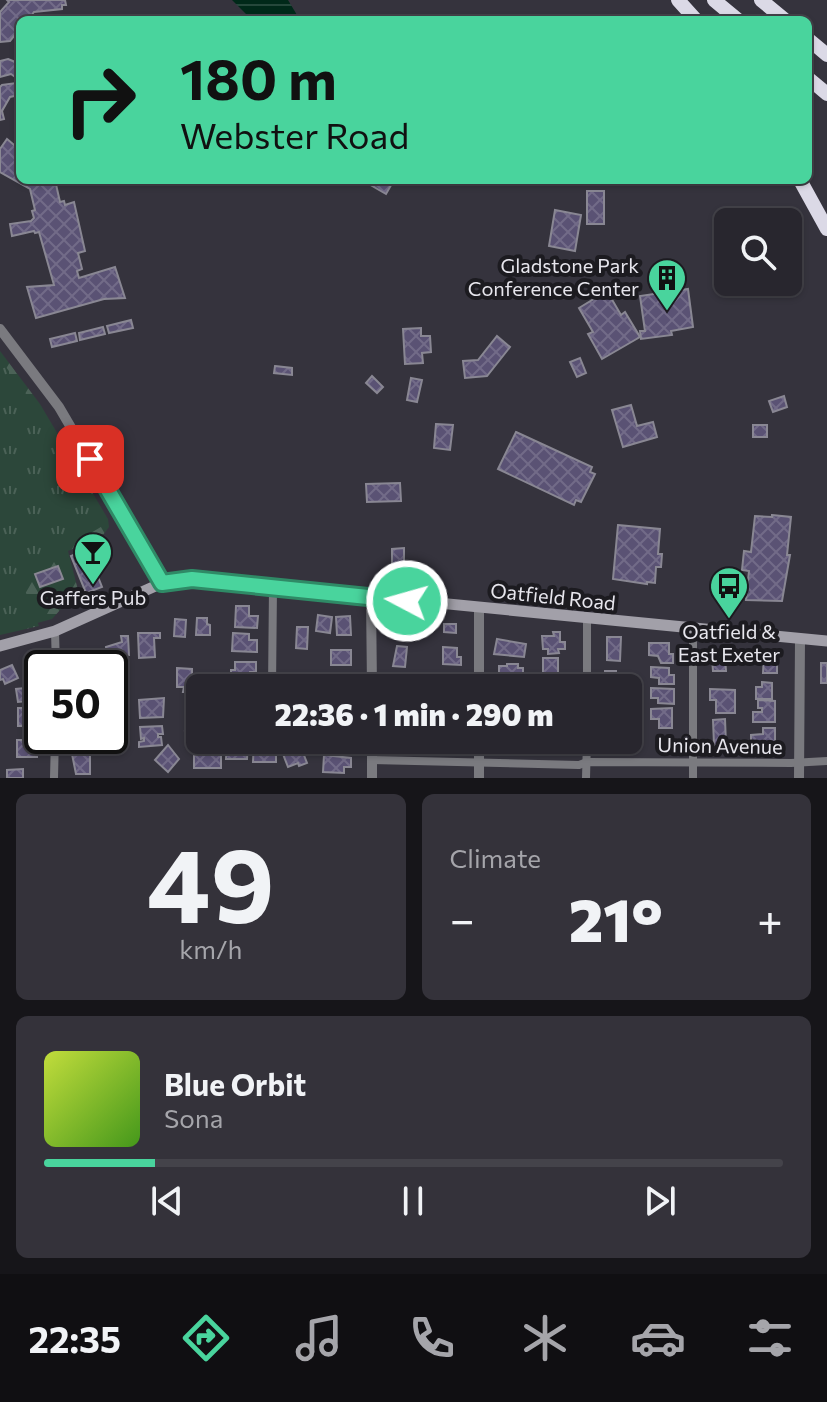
<!DOCTYPE html>
<meta charset="utf-8">
<style>
body{margin:0;font-family:Commissioner,sans-serif;background:#34323a;color:#f1f3f6;height:100vh;display:flex;flex-direction:column;font-size:30px;white-space:nowrap}
*{box-sizing:border-box;margin:0}
p{font-size:26px;color:#a5a5aa}
.icon{flex:none;width:44px;height:44px;fill:none;stroke:currentColor;stroke-width:2;stroke-linecap:round;stroke-linejoin:round}
.map{position:relative;height:778px;overflow:hidden}
.side{display:flex;flex-direction:column;gap:16px;padding:16px;background:#161519;flex:1}
.side>*{flex:none}
.hud{position:absolute;left:16px;top:16px;width:796px;height:168px;border-radius:12px;box-shadow:0 2px 6px #0004,0 0 0 2px #44434a;background:#49d49d;color:#111;overflow:hidden}
.buttons{position:absolute;left:714px;top:208px;display:grid;gap:16px}
.buttons a{display:grid;place-items:center;width:88px;height:88px;border-radius:12px;background:#28262e;box-shadow:0 2px 6px #0004,0 0 0 2px #44434a;font-size:40px}
.speed{position:absolute;left:24px;top:650px;display:flex;gap:16px;font-size:40px;font-weight:700;text-align:center}
.speed>*{display:grid;place-content:center;width:104px;height:104px;border-radius:50%;background:#28262e;box-shadow:0 2px 6px #0004,0 0 0 2px #44434a;line-height:1}
.speed .limit{border:4px solid #111;border-radius:12px;background:#fff;color:#111}
.pin{position:absolute;display:grid;place-items:center;width:68px;height:68px;color:#fff;margin:-34px;border-radius:16px;box-shadow:0 4px 12px #0006}
.me{position:absolute;width:88px;margin:-44px;rotate:276deg;stroke-linejoin:round;filter:drop-shadow(0 0 6px #0008)}
.turn{display:flex;align-items:center;gap:28px;height:168px;padding:0 32px;font-size:36px}
.turn .icon{width:104px;height:104px;stroke-width:2.5}
.turn b{display:block;font-size:56px;line-height:68px}
.big{font-size:60px;font-weight:800;line-height:1.1}
.side .widget{flex:1;display:flex;flex-direction:column;justify-content:center;gap:12px;min-width:0;padding:0 28px;border-radius:12px;background:#34323a}
.side .dial{align-items:center;gap:0}
.dial b{font-size:104px;line-height:1}
.song{display:flex;align-items:center;gap:24px}
.cover{width:96px;height:96px;border-radius:12px;background:linear-gradient(135deg,hsl(70 70% 55%),hsl(100 70% 35%))}
.played{height:8px;border-radius:4px;background:linear-gradient(90deg,#49d49d 15%,#44434a 15%)}
.keys{display:flex;justify-content:space-around;direction:ltr}
.heat{display:flex;justify-content:space-between;align-items:center;font-size:44px;direction:ltr}
.side .tiles{flex:1;display:grid;gap:16px;grid-template-columns:1fr 1fr}
.widget:last-child{grid-column:span 2}
.trip{position:absolute;left:186px;top:674px;width:456px;height:80px;border-radius:12px;background:#28262e;box-shadow:0 2px 6px #0004,0 0 0 2px #44434a;font-weight:800;line-height:80px;text-align:center}
.menu{display:flex;height:128px;justify-content:space-around;align-items:center;background:#100f12;color:#a5a5aa}
.menu .icon{width:56px;height:56px}
.menu .active{color:#49d49d}
.menu b{font-size:36px;color:#f1f3f6}
.map>svg:first-child{display:block}
.forest{fill:url(#forest-firs)}
.park{fill:url(#park-tufts)}
.water{fill:url(#water-rules)}
.building{fill:url(#building-cross-hatch);stroke:#898793;stroke-width:2}
.lines{fill:none;stroke-linecap:round;stroke-linejoin:round}
.minor{stroke:#7a7a7f;stroke-width:8}
.tertiary{stroke:#7a7a7f;stroke-width:10}
.secondary{stroke:#a2a0a9;stroke-width:11}
.motorway{stroke:#dbd9e6;stroke-width:14}
.route-casing{stroke:#2f8a66;stroke-width:20}
.route{stroke:#49d49d;stroke-width:14}
.labels{text-anchor:middle;stroke-width:8;stroke-linejoin:round;paint-order:stroke}
.poi-label{font-size:20px;fill:#e7e6ed;stroke:#1c1b20}
.street-label{font-size:20px;fill:#e7e6ed;stroke:#1c1b20}
</style>
<div class="map">
<svg width="827" height="778" viewBox="0 0 827 778">
<defs>
<pattern id="forest-firs" width="22" height="20" patternUnits="userSpaceOnUse" patternTransform="scale(2)"><rect width="22" height="20" fill="#2c473a"/><path d="M5 1l3.5 6h-7zM16 11l3.5 6h-7z" fill="#4b6257"/></pattern>
<pattern id="park-tufts" width="24" height="20" patternUnits="userSpaceOnUse" patternTransform="scale(2)"><rect width="24" height="20" fill="#2c473a"/><path d="M3 7l-1-3M5 7V3M7 7l1-3M15 17l-1-3M17 17v-4M19 17l1-3" fill="none" stroke="#4b6257"/></pattern>
<pattern id="water-rules" width="6" height="5" patternUnits="userSpaceOnUse" patternTransform="scale(2)"><rect width="6" height="5" fill="#002919"/><path d="M0 2.5h6" fill="none" stroke="#25483b"/></pattern>
<pattern id="building-cross-hatch" width="8" height="8" patternUnits="userSpaceOnUse" patternTransform="scale(2)"><rect width="8" height="8" fill="#5a5274"/><path d="M0 0l8 8M0 8l8-8" fill="none" stroke="#726b88"/></pattern>
</defs>
<rect width="100%" height="100%" fill="#35333d"/>
<polygon class="forest" points="0,351 40,404 108,519 109,527 103,535 68,551 78,590 52,619 0,633"/>
<polygon class="park" points="0,359 40,413 106,524 60,551 15,565 39,626 0,635"/>
<polygon class="water" points="232,0 288,0 300,20 252,20"/>
<g class="building">
<polygon points="7,0 65,0 66,5 62,5 62,9 34,12 28,20 20,20 20,29 10,41 0,42 0,12 9,2"/>
<polygon points="8,59 20,64 18,79 11,74 0,77 0,61"/>
<polygon points="16,83 19,95 10,97 2,111 4,119 0,120 0,87 2,85"/>
<polygon points="7,139 20,150 20,180 55,180 60,202 64,201 65,205 74,202 85,251 78,253 82,269 77,271 79,278 115,267 125,298 104,299 36,318 27,287 54,285 39,232 35,233 34,231 12,236 10,224 31,221 34,218 32,211 35,210 30,189 0,172 0,149"/>
<polygon points="369,180 394,180 386,194 367,183"/>
<rect x="587" y="191" width="17" height="33"/>
<polygon points="555,210 581,215 575,251 549,246"/>
<polygon points="688,289 693,327 671,331 672,335 641,339 640,331 645,331 640,296"/>
<polygon points="607,291 621,315 625,312 640,337 602,359 588,334 593,332 579,308"/>
<polygon points="131,320 133,328 109,333 107,326"/>
<polygon points="103,327 105,334 80,340 79,333"/>
<polygon points="421,328 421,336 430,336 431,352 422,353 423,363 405,364 403,329"/>
<polygon points="75,333 77,341 52,347 50,339"/>
<polygon points="497,336 510,347 487,376 465,378 463,361 478,360"/>
<polygon points="580,358 586,373 577,377 570,362"/>
<polygon points="275,366 292,368 292,375 274,373"/>
<polygon points="372,376 383,387 377,393 366,383"/>
<polygon points="411,378 422,380 417,402 407,400"/>
<polygon points="784,396 787,407 773,412 769,401"/>
<polygon points="631,405 637,426 653,422 657,437 623,447 612,410"/>
<polygon points="436,424 453,425 450,450 434,448"/>
<rect x="753" y="425" width="14" height="12"/>
<polygon points="516,432 592,467 590,472 595,474 581,502 576,500 574,505 498,469"/>
<polygon points="400,483 401,501 367,502 366,484"/>
<polygon points="772,515 791,517 787,555 790,555 782,601 746,600 749,571 742,570 744,551 751,552 755,516 772,517"/>
<polygon points="618,525 660,529 658,554 662,554 661,567 656,567 655,583 647,582 647,584 613,579"/>
<polygon points="404,548 404,571 392,571 392,549"/>
<polygon points="87,549 102,587 86,593 71,556"/>
<polygon points="58,566 63,579 40,587 35,574"/>
<polygon points="236,606 249,606 249,616 258,616 257,628 235,627"/>
<polygon points="318,615 332,617 330,633 316,631"/>
<polygon points="350,616 351,635 337,635 336,617"/>
<polygon points="197,618 207,618 207,624 210,625 210,635 196,635"/>
<polygon points="389,618 419,618 419,634 411,634 411,628 389,628"/>
<polygon points="175,619 186,620 185,637 174,636"/>
<polygon points="444,624 456,624 456,633 444,632"/>
<polygon points="297,627 308,627 307,649 296,648"/>
<polygon points="553,632 560,632 560,642 565,642 565,649 558,649 559,653 548,654 548,649 543,649 542,636 554,636"/>
<polygon points="138,633 160,633 160,638 154,638 155,657 139,658"/>
<polygon points="233,633 249,634 249,640 257,640 257,652 232,651"/>
<polygon points="121,636 128,636 129,655 107,657 106,647 122,642"/>
<polygon points="607,637 621,637 620,661 607,660"/>
<polygon points="497,639 526,644 524,657 494,654"/>
<polygon points="649,643 669,643 669,654 673,654 673,663 661,663 658,656 649,655"/>
<polygon points="397,646 407,647 405,667 393,666"/>
<polygon points="443,647 457,648 457,657 461,657 461,665 443,664"/>
<rect x="331" y="650" width="20" height="15"/>
<polygon points="91,652 91,663 79,664 78,653"/>
<polygon points="764,655 777,656 777,673 763,673"/>
<polygon points="725,657 726,671 713,671 712,658"/>
<rect x="543" y="658" width="15" height="19"/>
<polygon points="235,662 256,662 256,672 250,672 250,681 231,681 231,670 235,670"/>
<rect x="821" y="663" width="6" height="20"/>
<polygon points="507,664 518,664 518,668 523,668 523,681 505,681 505,677 499,677 499,666 507,666"/>
<polygon points="12,665 18,678 5,684 3,679 0,680 0,670"/>
<polygon points="651,667 669,668 669,675 674,675 674,684 659,684 659,678 651,677"/>
<polygon points="177,668 192,669 192,692 183,692 184,687 177,687"/>
<rect x="605" y="671" width="11" height="17"/>
<polygon points="290,673 306,674 305,688 288,688"/>
<rect x="445" y="674" width="12" height="14"/>
<polygon points="392,675 404,675 404,682 413,682 413,688 393,688"/>
<polygon points="197,678 216,678 216,688 200,688 200,703 197,703"/>
<polygon points="762,682 772,683 772,699 756,699 756,687 762,687"/>
<polygon points="36,687 38,700 18,702 16,689"/>
<polygon points="651,688 674,689 674,704 658,703 658,698 651,698"/>
<polygon points="710,689 735,690 735,713 716,713 716,700 710,700"/>
<polygon points="164,698 163,717 140,718 139,700"/>
<polygon points="758,700 775,701 775,722 753,722 753,712 762,712 762,708 758,708"/>
<rect x="18" y="708" width="18" height="18"/>
<polygon points="672,708 672,728 659,728 659,719 651,719 651,709"/>
<polygon points="725,719 726,744 714,745 713,720"/>
<polygon points="162,726 163,734 158,734 158,737 161,737 162,745 139,747 139,742 144,741 144,738 141,739 140,727"/>
<polygon points="763,728 775,728 775,744 751,744 751,735 763,734"/>
<polygon points="75,736 88,736 89,746 75,747"/>
<rect x="17" y="740" width="20" height="17"/>
<polygon points="227,740 248,741 247,759 226,759"/>
<polygon points="254,740 271,743 271,753 276,753 276,762 253,762"/>
<polygon points="298,740 307,763 299,766 298,763 288,767 283,754 291,751 288,743"/>
<polygon points="209,742 221,742 221,768 194,768 194,755 209,755"/>
<polygon points="168,745 179,759 168,772 155,760"/>
<polygon points="72,754 90,754 90,774 76,774"/>
<polygon points="324,755 351,758 351,767 344,767 344,773 323,772"/>
<polygon points="23,769 23,778 7,778 7,770"/>
</g>
<g class="lines">
<g class="minor">
<polyline points="55,631 56,668"/>
<polyline points="272,688 273,587"/>
<polyline points="587,688 587,618"/>
<polyline points="188,731 200,725"/>
<polyline points="372,760 579,765 587,762 791,763 827,761"/>
<polyline points="54,778 55,736"/>
<polyline points="586,778 587,740"/>
<polyline points="693,778 693,629"/>
</g>
<g class="tertiary">
<polyline points="0,329 59,407 162,583"/>
<polyline points="371,597 372,688"/>
<polyline points="479,688 479,608"/>
<polyline points="372,740 372,778"/>
<polyline points="479,778 479,740"/>
<polyline points="799,778 800,640"/>
</g>
<polyline class="secondary" points="0,646 55,631 162,583 192,579 827,641"/>
<g class="motorway">
<polyline points="678,0 696,20"/>
<polyline points="714,0 738,20"/>
<polyline points="761,0 785,20"/>
<polyline points="808,39 827,55"/>
<polyline points="808,78 827,94"/>
<polyline points="800,180 827,229"/>
</g>
</g>
<g class="lines">
<defs>
<polyline id="route" points="90,459 162,583 192,579 407,601"/>
</defs>
<use href="#route" class="route-casing"/>
<use href="#route" class="route"/>
</g>
<defs>
<symbol id="building-pin" viewBox="-11 -11 22 30"><path d="M0 17L-7.5 6A9.5 9.5 0 1 1 7.5 6Z" fill="#49d49d" stroke="#1c1b20"/><path d="M-4-6H4V6H1V3H-1V6H-4ZM-2.5-4.3h1.7v1.8h-1.7ZM.8-4.3h1.7v1.8H.8ZM-2.5-1h1.7V.8h-1.7ZM.8-1h1.7V.8H.8Z" fill="#111"/></symbol>
<symbol id="bar-pin" viewBox="-11 -11 22 30"><path d="M0 17L-7.5 6A9.5 9.5 0 1 1 7.5 6Z" fill="#49d49d" stroke="#1c1b20"/><path d="M-6-5H6L.8 .8V4.5H3.5V6h-7V4.5H-.8V.8Z" fill="#111"/></symbol>
<symbol id="bus-pin" viewBox="-11 -11 22 30"><path d="M0 17L-7.5 6A9.5 9.5 0 1 1 7.5 6Z" fill="#49d49d" stroke="#1c1b20"/><path d="M-5-6H5V4H4V6H2V4H-2V6H-4V4H-5ZM-3.5-4V0h7V-4ZM-3.5 1.2v1.5H-2V1.2ZM2 1.2v1.5H3.5V1.2Z" fill="#111"/></symbol>
</defs>
<g fill-rule="evenodd">
<use href="#building-pin" x="645" y="256" width="44" height="60"/>
<use href="#bar-pin" x="71" y="530" width="44" height="60"/>
<use href="#bus-pin" x="707" y="564" width="44" height="60"/>
</g>
<g class="labels">
<g class="poi-label">
<text x="639" y="273" text-anchor="end">Gladstone Park<tspan x="639" dy="23">Conference Center</tspan></text>
<text x="93" y="605">Gaffers Pub</text>
<text x="729" y="639">Oatfield &amp;<tspan x="729" dy="23">East Exeter</tspan></text>
</g>
<g class="street-label">
<text transform="translate(553 597) rotate(6)" y="7">Oatfield Road</text>
<text transform="translate(720 746) rotate(1)" y="7">Union Avenue</text>
</g>
</g>
</svg>
<div class="buttons">
<a><svg class="icon" aria-label="search" viewBox="0 0 24 24"><circle cx="10" cy="10" r="6"/><path d="M15 15l6 6"/></svg></a>
</div>
<div class="speed"><div class="limit">50</div></div>
<div class="pin" style="left:90px;top:459px;background:#d93025"><svg class="icon" aria-label="arrive" viewBox="0 0 24 24"><path d="M6 21V4h12l-3 4 3 4H6"/></svg></div>
<svg class="me" style="left:407px;top:601px" viewBox="-20 -20 40 40"><circle r="17" fill="#49d49d" stroke="#fff" stroke-width="3"/><path d="M0-11L8 9 0 5-8 9z" fill="#fff"/></svg>
<div class="trip">22:36 · 1 min · 290 m</div>
<div class="hud">
<div class="turn"><svg class="icon" aria-label="right" viewBox="0 0 24 24"><path d="M7 20v-9h11M14 6l5 5-5 5"/></svg><div><b>180 m</b>Webster Road</div></div>
</div>
</div>
<section class="side">
<div class="tiles">
<div class="widget dial"><b>49</b><p>km/h</p></div>
<div class="widget"><p>Climate</p>
<div class="heat"><a>−</a><b class="big">21°</b><a>+</a></div>
</div>
<div class="widget">
<div class="song"><i class="cover"></i><div><b>Blue Orbit</b><p>Sona</p></div></div>
<div class="played"></div>
<div class="keys"><svg class="icon" aria-label="previous" viewBox="0 0 24 24"><path d="M18 5L8 12l10 7zM5 5v14"/></svg><svg class="icon" aria-label="pause" viewBox="0 0 24 24"><path d="M8 5v14M16 5v14"/></svg><svg class="icon" aria-label="next" viewBox="0 0 24 24"><path d="M6 5l10 7-10 7zM19 5v14"/></svg></div>
</div>
</div>
</section>
<nav class="menu">
<b>22:35</b>
<svg class="icon active" aria-label="directions" viewBox="0 0 24 24"><path d="M12 3l9 9-9 9-9-9zM9 14v-3h6M13 9l2 2-2 2"/></svg>
<svg class="icon" aria-label="music" viewBox="0 0 24 24"><path d="M9 18V5l10-2v13"/><circle cx="6" cy="18" r="3"/><circle cx="16" cy="16" r="3"/></svg>
<svg class="icon" aria-label="phone" viewBox="0 0 24 24"><path d="M5 4h4l2 5-3 2q2 4 5 5l2-3 5 2v4C11 20 4 13 5 4z"/></svg>
<svg class="icon" aria-label="climate" viewBox="0 0 24 24"><path d="M12 3v18M4 7l16 10M4 17L20 7"/></svg>
<svg class="icon" aria-label="car" viewBox="0 0 24 24"><path d="M5 17H2v-5l4-1 3-4h7l3 4 3 1v5h-3M9 17h6M6 11h13"/><circle cx="7" cy="17" r="2"/><circle cx="17" cy="17" r="2"/></svg>
<svg class="icon" aria-label="filters" viewBox="0 0 24 24"><path d="M4 7h16M4 17h16"/><circle cx="9" cy="7" r="2"/><circle cx="15" cy="17" r="2"/></svg>
</nav>
